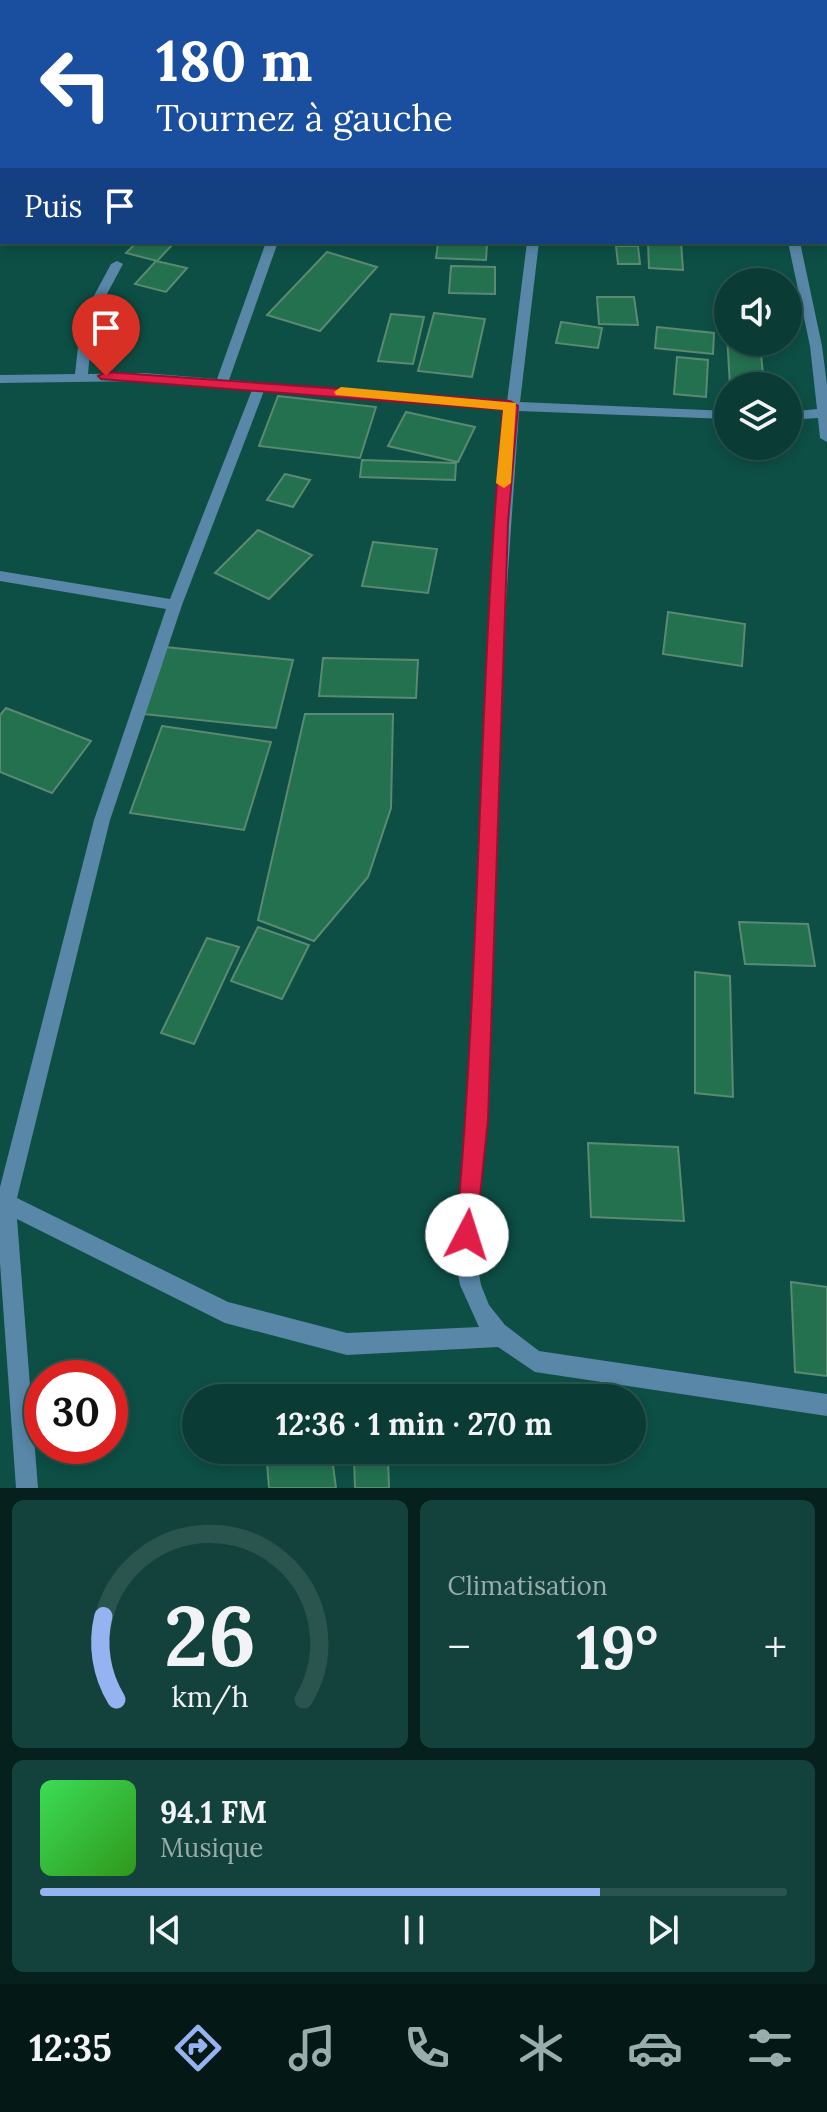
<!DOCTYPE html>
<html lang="fr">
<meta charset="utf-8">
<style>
body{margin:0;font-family:Lora,serif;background:#13423c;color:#f1f3f6;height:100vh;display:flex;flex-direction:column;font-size:30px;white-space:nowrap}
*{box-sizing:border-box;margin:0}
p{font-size:26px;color:#99adac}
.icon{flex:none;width:44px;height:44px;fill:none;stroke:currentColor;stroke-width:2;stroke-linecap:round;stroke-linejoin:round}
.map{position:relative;height:1488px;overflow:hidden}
.details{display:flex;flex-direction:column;gap:12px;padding:12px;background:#06201d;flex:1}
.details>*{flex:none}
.top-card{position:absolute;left:0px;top:0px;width:828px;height:244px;box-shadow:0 4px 12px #0003,0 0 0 2px #2a554f;background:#1a4fa0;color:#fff;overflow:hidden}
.controls{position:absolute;left:714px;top:268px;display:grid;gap:16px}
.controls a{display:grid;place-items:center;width:88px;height:88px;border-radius:50%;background:#0a3b34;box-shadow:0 4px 12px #0003,0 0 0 2px #2a554f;font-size:40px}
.speed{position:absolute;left:24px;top:1360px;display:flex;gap:16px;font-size:40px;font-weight:700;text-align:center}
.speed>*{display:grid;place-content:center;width:104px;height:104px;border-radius:50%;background:#0a3b34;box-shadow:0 4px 12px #0003,0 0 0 2px #2a554f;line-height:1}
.speed .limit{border:12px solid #d22;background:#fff;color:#111}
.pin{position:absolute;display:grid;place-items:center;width:68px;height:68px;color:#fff;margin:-82px -34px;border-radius:50% 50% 50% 0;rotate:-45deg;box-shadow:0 0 8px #0007}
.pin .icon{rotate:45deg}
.me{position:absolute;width:88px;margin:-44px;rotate:5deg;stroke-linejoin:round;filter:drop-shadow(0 0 6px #0008)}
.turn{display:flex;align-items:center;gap:28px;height:168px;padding:0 24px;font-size:36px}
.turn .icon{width:104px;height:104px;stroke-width:2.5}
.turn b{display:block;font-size:56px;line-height:68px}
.then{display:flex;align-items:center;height:76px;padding:0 24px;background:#0003;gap:16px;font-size:30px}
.big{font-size:60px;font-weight:700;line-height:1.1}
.details .widget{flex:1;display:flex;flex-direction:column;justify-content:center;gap:12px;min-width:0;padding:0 28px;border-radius:12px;background:#13423c}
.details .dial{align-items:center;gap:0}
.dial svg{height:208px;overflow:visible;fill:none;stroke:#2a554f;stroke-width:7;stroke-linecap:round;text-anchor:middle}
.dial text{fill:#f1f3f6;stroke:none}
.song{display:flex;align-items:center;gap:24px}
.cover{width:96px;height:96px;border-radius:12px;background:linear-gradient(135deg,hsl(130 70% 55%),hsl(110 70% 35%))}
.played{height:8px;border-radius:4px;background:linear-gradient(90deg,#95b2f1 75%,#2a554f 75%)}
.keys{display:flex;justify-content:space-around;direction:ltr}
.heat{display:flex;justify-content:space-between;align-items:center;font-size:44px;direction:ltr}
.details .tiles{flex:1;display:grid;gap:12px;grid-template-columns:1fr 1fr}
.widget:last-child{grid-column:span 2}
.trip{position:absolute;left:182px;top:1384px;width:464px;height:80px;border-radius:40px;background:#0a3b34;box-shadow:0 4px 12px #0003,0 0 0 2px #2a554f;font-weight:700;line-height:80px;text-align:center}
.tabs{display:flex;height:128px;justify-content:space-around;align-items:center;background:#041815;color:#99adac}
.tabs .icon{width:56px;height:56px}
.tabs .selected{color:#95b2f1}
.tabs b{font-size:36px;color:#f1f3f6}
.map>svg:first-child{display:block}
.green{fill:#965a1e}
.building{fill:#23714f;stroke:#5b8a71;stroke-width:2}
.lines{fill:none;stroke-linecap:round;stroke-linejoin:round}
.minor{fill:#5987a8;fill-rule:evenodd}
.route{fill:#e11d48;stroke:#92132f;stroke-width:2}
.slow{fill:#f59e0b}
</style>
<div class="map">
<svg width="827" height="1488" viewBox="0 0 827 1488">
<rect width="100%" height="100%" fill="#0d4f45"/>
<polygon class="green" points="0,0 428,0 2,2 0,173"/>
<g class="building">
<polygon points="137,242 175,242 157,261 126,253"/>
<polygon points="648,242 681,242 683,270 649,268"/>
<polygon points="438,243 487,245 486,260 436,258"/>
<polygon points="616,246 638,246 640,264 618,264"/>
<polygon points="327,252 377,267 320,331 267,315"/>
<polygon points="156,261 187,268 166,292 135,284"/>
<polygon points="451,266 495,267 495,294 449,293"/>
<polygon points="597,297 634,297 638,325 599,324"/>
<polygon points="434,313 485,319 472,377 418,371"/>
<polygon points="391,314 424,317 413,364 378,361"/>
<polygon points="561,322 602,328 598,348 556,343"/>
<polygon points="657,327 714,333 713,354 655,348"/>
<polygon points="727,335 728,342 760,342 764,386 730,386"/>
<polygon points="677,357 708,360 706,397 674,394"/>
<polygon points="278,396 376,407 360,458 259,446"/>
<polygon points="406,412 475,427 458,462 388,446"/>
<polygon points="362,460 456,463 455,480 360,477"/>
<polygon points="285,474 310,480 293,507 267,500"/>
<polygon points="258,530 312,555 269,599 215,573"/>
<polygon points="373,542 437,549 428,593 362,586"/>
<polygon points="668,612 745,624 742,666 663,654"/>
<polygon points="165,647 293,660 276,728 143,714"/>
<polygon points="323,658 418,660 416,698 319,696"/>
<polygon points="6,708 91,741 52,793 0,772 0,715"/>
<polygon points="305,714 393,714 391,808 368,877 314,941 258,920"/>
<polygon points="162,726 271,742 244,830 130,813"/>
<polygon points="739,922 808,924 815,966 745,964"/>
<polygon points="258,927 309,945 282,999 231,981"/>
<polygon points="207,938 239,947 194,1044 161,1033"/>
<polygon points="695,972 730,976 733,1097 695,1093"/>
<polygon points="588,1143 678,1147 684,1221 591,1217"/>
<polygon points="791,1282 827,1287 827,1376 795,1372"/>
<polygon points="266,1450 331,1450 336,1488 269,1488"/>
<polygon points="388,1456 389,1488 355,1488 354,1459"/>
</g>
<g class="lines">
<g class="minor">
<rect x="787" y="0" width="10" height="2"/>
<rect x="826" y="164" width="1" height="6"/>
<path d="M266 242H278L229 380 507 402 527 242H539L520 402 728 411V419L519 411 503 645 487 1107 475 1252 481 1285 489 1305 505 1325 539 1351 827 1394V1416L535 1372 498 1347 347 1355 225 1323 17 1219 38 1488H16L0 1263V1187L94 820 166 609 0 581V571L170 599 252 390 144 381 0 383V375L75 374 81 320 111 264 117 261 123 264 93 320 88 374 144 373 217 379ZM264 391 506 410 488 645 468 1107 454 1252 460 1285 479 1327 347 1333 228 1302 17 1198 110 820 182 605Z"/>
<polygon points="788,242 800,242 822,346 827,385 827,442 820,438 818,418 788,420 788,412 817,409 810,346"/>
</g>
</g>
<path class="route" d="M106 372 510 401 518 406 508 523 488 1120 475 1243 467 1246 459 1243 456 1235C481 961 478 684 503 410L101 379 98 376Z"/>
<polygon class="slow" points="341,387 516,403 511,483 504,488 496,483 503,410 336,395 334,392"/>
</svg>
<div class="controls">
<a><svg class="icon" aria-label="sound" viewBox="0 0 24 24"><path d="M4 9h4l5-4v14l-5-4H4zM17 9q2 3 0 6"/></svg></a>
<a><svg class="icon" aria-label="layers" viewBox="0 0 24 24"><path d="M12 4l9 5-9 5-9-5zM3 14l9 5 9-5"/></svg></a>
</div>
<div class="speed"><div class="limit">30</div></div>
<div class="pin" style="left:106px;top:376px;background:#d93025"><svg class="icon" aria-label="arrive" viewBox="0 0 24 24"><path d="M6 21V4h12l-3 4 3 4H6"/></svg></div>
<svg class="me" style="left:467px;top:1235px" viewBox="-20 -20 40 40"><circle r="19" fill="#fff"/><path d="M0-13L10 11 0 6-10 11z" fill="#e11d48"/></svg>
<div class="trip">12:36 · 1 min · 270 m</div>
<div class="top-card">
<div class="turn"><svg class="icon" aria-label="left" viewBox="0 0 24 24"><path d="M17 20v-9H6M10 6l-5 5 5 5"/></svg><div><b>180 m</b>Tournez à gauche</div></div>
<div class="then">Puis<svg class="icon" aria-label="arrive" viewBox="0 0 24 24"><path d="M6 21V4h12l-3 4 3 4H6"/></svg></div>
</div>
</div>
<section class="details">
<div class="tiles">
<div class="widget dial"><svg viewBox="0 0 100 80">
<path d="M14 69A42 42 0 1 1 86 69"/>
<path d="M14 69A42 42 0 0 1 9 37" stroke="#95b2f1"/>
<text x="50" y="56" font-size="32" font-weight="700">26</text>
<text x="50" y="72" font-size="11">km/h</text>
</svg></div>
<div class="widget"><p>Climatisation</p>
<div class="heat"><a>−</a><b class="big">19°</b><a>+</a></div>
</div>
<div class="widget">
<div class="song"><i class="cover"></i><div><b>94.1 FM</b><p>Musique</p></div></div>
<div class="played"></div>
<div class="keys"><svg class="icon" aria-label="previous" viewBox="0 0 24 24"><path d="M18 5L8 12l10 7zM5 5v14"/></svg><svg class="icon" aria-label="pause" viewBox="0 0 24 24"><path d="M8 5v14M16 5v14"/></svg><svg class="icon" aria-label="next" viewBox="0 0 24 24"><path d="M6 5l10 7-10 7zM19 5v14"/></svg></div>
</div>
</div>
</section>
<nav class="tabs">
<b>12:35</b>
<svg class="icon selected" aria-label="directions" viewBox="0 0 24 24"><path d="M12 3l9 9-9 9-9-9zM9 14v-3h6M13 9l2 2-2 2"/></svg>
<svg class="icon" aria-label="music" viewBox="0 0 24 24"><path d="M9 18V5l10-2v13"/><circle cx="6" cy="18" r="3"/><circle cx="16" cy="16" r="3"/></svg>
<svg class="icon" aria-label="phone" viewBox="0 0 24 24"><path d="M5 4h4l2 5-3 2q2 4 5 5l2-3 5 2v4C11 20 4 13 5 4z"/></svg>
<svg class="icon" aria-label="climate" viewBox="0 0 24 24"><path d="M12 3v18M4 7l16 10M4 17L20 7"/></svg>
<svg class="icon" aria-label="car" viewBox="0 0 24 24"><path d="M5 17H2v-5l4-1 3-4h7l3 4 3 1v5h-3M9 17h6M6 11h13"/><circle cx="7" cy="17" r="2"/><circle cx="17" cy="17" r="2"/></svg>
<svg class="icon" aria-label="filters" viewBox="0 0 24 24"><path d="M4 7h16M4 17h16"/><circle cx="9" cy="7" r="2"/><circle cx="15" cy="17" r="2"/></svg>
</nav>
